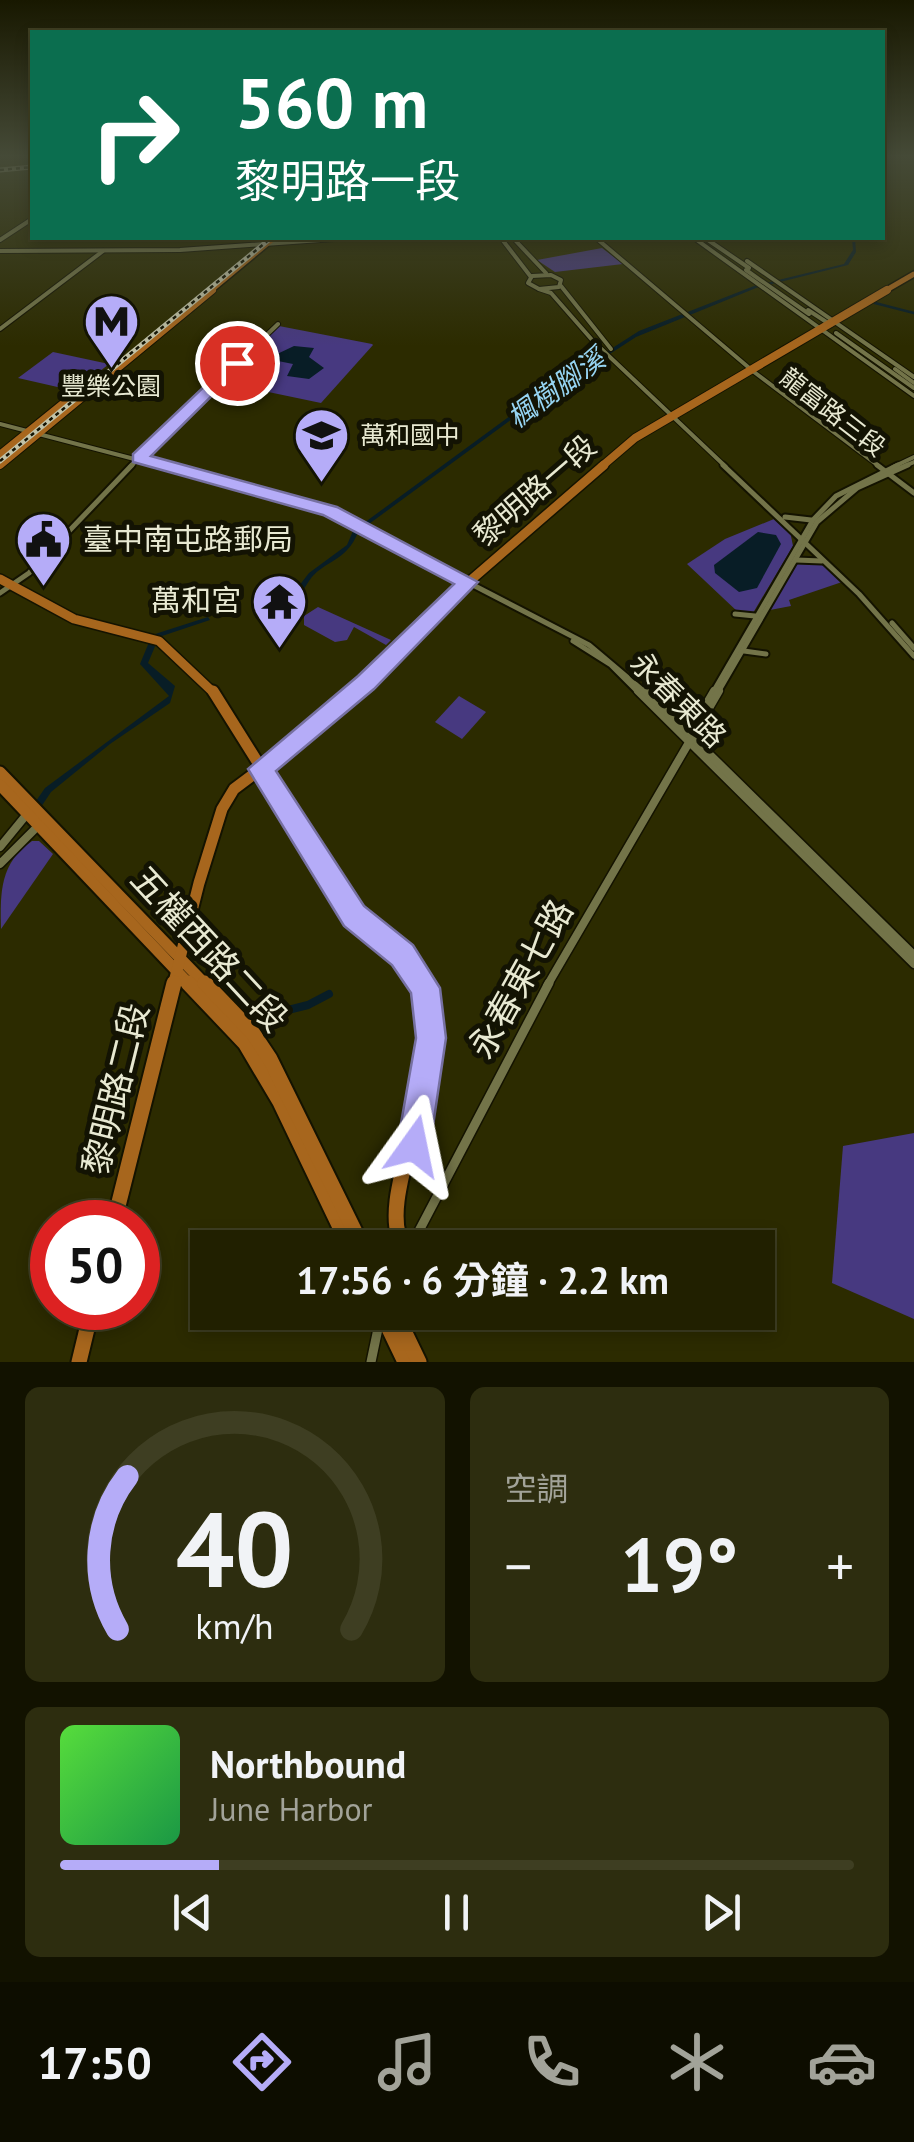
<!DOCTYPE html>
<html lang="zh-TW">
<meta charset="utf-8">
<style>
body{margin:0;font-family:"PT Sans","Noto Sans TC",sans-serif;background:#2d2d0f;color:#f1f3f6;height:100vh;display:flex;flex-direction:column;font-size:38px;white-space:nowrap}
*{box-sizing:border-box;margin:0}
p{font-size:32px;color:#a2a399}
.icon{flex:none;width:55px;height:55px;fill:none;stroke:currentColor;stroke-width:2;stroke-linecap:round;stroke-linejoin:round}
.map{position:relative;height:1362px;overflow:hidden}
.side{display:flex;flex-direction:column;gap:25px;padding:25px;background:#121200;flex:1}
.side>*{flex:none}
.guide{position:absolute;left:30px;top:30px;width:855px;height:210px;border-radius:0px;box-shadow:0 5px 15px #0003,0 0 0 2px #3e3e22;background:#0b6e4f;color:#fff;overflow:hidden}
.speed{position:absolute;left:30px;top:1200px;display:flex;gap:20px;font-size:50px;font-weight:700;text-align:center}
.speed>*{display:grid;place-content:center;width:130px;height:130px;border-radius:50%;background:#212000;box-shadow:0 5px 15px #0003,0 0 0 2px #3e3e22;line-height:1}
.speed .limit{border:15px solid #d22;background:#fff;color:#111}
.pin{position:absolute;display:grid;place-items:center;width:85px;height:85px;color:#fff;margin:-42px;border:5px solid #fff;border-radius:50%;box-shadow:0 2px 10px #0007}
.me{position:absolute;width:110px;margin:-55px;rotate:12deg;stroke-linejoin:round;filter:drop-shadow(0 0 8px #0008)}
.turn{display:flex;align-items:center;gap:35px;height:210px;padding:0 40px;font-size:45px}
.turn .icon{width:130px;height:130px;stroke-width:2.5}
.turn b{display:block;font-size:70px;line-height:85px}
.big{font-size:75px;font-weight:700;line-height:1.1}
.side .tile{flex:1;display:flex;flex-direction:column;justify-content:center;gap:15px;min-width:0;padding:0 35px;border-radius:15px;background:#2d2d0f}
.side .dial{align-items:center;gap:0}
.dial svg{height:260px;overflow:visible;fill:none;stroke:#3e3e22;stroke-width:7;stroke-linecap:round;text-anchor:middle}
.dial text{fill:#f1f3f6;stroke:none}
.song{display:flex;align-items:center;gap:30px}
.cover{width:120px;height:120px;border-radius:15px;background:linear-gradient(135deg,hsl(110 70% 55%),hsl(140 70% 35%))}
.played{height:10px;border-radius:5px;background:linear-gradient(90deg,#b5acf8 20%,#3e3e22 20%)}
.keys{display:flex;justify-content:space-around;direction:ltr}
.heat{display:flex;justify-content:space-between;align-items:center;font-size:55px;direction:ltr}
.side .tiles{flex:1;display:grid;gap:25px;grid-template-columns:1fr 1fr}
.tile:last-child{grid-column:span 2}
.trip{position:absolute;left:190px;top:1230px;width:585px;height:100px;border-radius:0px;background:#212000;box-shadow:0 5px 15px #0003,0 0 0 2px #3e3e22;font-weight:700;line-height:100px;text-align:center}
.tab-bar{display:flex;height:160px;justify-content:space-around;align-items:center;background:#0d0d00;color:#a2a399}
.tab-bar .icon{width:70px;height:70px}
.tab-bar .on{color:#b5acf8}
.tab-bar b{font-size:45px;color:#f1f3f6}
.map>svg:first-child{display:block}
.green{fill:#473980}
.water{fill:#081d26}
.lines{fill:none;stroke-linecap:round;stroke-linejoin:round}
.stream{stroke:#081d26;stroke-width:2.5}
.canal{stroke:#081d26;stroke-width:8}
.minor-far3-casing{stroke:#141300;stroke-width:6}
.minor-far2-casing{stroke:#141300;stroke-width:9}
.minor-far1-casing{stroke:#141300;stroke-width:11}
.minor-casing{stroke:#141300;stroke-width:12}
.major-far4-casing{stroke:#141300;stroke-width:8}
.major-far3-casing{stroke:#141300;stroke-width:10}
.major-far2-casing{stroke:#141300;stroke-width:12}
.major-far1-casing{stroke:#141300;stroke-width:15}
.major-casing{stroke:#141300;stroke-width:19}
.minor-far3{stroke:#737449;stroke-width:4}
.minor-far2{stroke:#737449;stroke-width:5}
.minor-far1{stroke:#737449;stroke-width:8}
.minor{stroke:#737449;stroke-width:9}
.major-far4{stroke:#a7661d;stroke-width:5}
.major-far3{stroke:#a7661d;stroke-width:8}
.major-far2{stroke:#a7661d;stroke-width:9}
.major-far1{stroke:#a7661d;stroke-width:11}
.major{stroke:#a7661d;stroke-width:15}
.rail-casing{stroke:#c1c2a7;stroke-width:5}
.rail{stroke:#131303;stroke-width:2.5;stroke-dasharray:4;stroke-linecap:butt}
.route{fill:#b5acf8;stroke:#7670a1;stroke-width:2.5}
.labels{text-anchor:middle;stroke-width:10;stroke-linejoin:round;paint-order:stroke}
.far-poi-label{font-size:25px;fill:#e8e9d2;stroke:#131303}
.far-street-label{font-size:25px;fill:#e8e9d2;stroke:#131303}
.far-water-label{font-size:28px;font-style:italic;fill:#96d4f2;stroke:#131303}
.street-label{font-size:30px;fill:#e8e9d2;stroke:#131303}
.poi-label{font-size:30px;fill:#e8e9d2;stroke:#131303;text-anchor:start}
.near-street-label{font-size:35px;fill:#e8e9d2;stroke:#131303}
</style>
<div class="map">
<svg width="914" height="1362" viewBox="0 0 914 1362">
<rect width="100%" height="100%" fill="#2c2b00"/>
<g class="green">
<polygon points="602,248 623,264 555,272 537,260"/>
<polygon points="279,326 372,344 373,345 321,403 221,382"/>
<polygon points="53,352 109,364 75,391 18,378"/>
<polygon points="774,519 790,531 793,546 753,613 739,613 687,564 725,539"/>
<polygon points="798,562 820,562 842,582 789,600 791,606 770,610"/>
<polygon points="318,607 391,640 386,645 354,627 347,640 335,642 304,625 304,616"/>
<polygon points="459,696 486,712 462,739 435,722"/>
<path d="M32 841H39L53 854 1 929C0 892 0 863 32 841Z"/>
<polygon points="914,1133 914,1319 832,1283 843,1146"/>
</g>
<g class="water">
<path d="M852 238H855L856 252 848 265 756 288 636 337 534 403 358 532C347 562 322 561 309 581 297 599 298 605 278 613L309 573 347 545 353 531 536 397 639 331 754 286 844 264 853 250Z"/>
<polygon points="294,346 314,348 309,357 324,368 309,379 287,376 293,364 278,361 280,357 275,355"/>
<polygon points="758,532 776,535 781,544 757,588 739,592 715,573 714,565"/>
<polygon points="208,617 210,620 159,637 148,663 175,686 170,703 110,744 51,792 41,807 36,801 45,788 169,696 140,664 152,635"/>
</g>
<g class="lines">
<polyline class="stream" points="875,303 914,313"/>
<polyline class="canal" points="248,1020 308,1005 329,994"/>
<defs>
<g id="minor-far3">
<polyline points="501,238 531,277"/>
<polyline points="513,238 546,273"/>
<polyline points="596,238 754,372 880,467"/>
<polyline points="694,238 914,396"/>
<polyline points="705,238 749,268"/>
<polyline points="0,240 32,219"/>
<polyline points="0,251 180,250 349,238"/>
<polyline points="747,261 914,377"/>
<polyline points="746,270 809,314"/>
<polygon points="551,275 561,280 559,287 539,289 528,283 532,276"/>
<polyline points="561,286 611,349"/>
<polyline points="539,289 551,293 593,341 726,467"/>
<polyline points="808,310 831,325"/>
<polyline points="0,329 103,251"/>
<polyline points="836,333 914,388"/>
<polyline points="895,369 914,383"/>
<polyline points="0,424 165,467"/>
<polyline points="139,458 278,324"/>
<polyline points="130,467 137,460"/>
<polyline points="893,467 914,457"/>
<polyline points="902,467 914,462"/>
</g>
<g id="minor-far2">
<polyline points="155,465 330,511 589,645 647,694"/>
<polyline points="723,465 859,594 914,656"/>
<polyline points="877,465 914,493"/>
<polyline points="785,517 811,520"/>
<polyline points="796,560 822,561"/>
<polyline points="0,593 29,573 132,465"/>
<polyline points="735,614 755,616"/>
<polyline points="892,623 914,648"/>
<polyline points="573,641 611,665 640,694"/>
<polyline points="744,651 766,654"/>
<polyline points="712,694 813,520 836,496 898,465"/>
<polyline points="717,694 817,522 857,488 908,465"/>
</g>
<g id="minor-far1">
<polyline points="638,691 914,964"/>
<polyline points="645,691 914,955"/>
<polyline points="668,713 699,714"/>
<polyline points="689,734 714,691"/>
<polyline points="0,847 27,814"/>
<polyline points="0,864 38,826"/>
<polyline points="547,986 719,691"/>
</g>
<g id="minor">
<polyline points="410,1248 549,983"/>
<polyline points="371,1362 380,1319"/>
</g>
<g id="major-far4">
<polyline points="209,292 274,238"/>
<polyline points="883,292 914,274"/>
</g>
<g id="major-far3">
<polyline points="0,455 85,386"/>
<polyline points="0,465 212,290"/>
<polyline points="601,467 635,438 887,290"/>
</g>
<g id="major-far2">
<polyline points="0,579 74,619 159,641 215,694"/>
<polyline points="350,694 434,612 604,465"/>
</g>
<g id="major-far1">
<polyline points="213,691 354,916 403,955 425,986"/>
<polyline points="0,772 207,986"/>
<polyline points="0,785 191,986"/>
<polyline points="173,986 199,883 222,809 234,789 310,732 352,691"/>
</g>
<g id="major">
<polyline points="188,983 245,1043 280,1102 350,1248"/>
<polyline points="205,983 252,1032 270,1059 363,1248"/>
<polyline points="114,1222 174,983"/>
<path d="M405 1248C368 1203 460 1057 423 983"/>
<polyline points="381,1312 405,1362"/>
<polyline points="395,1312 419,1362"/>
<polyline points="79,1362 92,1308"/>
</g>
</defs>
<use href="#minor-far3" class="minor-far3-casing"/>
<use href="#minor-far2" class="minor-far2-casing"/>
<use href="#minor-far1" class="minor-far1-casing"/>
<use href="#minor" class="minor-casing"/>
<use href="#major-far4" class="major-far4-casing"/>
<use href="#major-far3" class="major-far3-casing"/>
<use href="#major-far2" class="major-far2-casing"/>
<use href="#major-far1" class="major-far1-casing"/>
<use href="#major" class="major-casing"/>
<use href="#minor-far3" class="minor-far3"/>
<use href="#minor-far2" class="minor-far2"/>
<use href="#minor-far1" class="minor-far1"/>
<use href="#minor" class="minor"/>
<use href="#major-far4" class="major-far4"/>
<use href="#major-far3" class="major-far3"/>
<use href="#major-far2" class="major-far2"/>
<use href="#major-far1" class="major-far1"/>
<use href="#major" class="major"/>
<defs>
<g id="rail">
<polyline points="0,170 32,167"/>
<polyline points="0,461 271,238"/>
</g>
</defs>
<use href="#rail" class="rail-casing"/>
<use href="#rail" class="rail"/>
</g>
<linearGradient id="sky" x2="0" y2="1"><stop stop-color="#181800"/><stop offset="0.45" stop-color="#454a37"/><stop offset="1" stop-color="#454a37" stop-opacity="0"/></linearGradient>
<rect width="914" height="346" fill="url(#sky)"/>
<polygon class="route" points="232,360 245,363 151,456 337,507 478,582 374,689 276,771 364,906 413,945 440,988 446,1038 430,1146 425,1158 414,1163 402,1158 397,1146 416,1038 411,993 392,965 344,926 248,769 358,676 454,584 323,515 133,462 133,454"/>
<defs>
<symbol id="metro-pin" viewBox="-11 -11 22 30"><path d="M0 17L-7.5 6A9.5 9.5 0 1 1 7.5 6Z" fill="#b5acf8" stroke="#131303"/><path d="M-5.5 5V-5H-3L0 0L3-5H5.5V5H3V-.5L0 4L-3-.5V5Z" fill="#111"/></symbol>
<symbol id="school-pin" viewBox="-11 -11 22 30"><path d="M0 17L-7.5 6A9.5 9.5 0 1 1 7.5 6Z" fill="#b5acf8" stroke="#131303"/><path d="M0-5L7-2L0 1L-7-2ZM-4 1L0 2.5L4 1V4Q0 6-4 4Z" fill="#111"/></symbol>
<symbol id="civic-pin" viewBox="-11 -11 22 30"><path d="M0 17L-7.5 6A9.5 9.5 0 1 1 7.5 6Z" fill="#b5acf8" stroke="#131303"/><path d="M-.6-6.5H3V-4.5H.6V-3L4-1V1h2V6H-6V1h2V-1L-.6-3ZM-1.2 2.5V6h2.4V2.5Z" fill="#111"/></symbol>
<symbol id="temple-pin" viewBox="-11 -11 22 30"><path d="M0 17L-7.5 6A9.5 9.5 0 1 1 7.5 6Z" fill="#b5acf8" stroke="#131303"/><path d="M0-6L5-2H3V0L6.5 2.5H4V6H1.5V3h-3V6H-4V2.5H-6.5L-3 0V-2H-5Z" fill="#111"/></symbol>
</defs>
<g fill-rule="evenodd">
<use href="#metro-pin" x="80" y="290" width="63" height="86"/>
<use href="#school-pin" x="290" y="404" width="63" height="86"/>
<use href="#civic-pin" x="12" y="508" width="63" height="86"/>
<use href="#temple-pin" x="248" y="570" width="63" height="86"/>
</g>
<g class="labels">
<g class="far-poi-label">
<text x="111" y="395">豐樂公園</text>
<text x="360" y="444" text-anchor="start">萬和國中</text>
</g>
<g class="far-street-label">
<text transform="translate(833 412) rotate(38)" y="9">龍富路三段</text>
</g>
<g class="far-water-label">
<text transform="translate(556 388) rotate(-36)" y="10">楓樹腳溪</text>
</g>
<g class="street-label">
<text transform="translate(535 491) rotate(-41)" y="10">黎明路一段</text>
<text transform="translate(678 700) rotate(45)" y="10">永春東路</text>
</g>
<g class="poi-label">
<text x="83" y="550">臺中南屯路郵局</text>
<text x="241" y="611" text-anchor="end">萬和宮</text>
</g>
<g class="near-street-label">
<text transform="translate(209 949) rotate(47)" y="12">五權西路二段</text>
<text transform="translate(521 979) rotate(-61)" y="12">永春東七路</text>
<text transform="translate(116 1089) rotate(-76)" y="12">黎明路二段</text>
</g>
</g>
</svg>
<div class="speed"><div class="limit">50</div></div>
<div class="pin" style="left:237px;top:363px;background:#d93025"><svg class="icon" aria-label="arrive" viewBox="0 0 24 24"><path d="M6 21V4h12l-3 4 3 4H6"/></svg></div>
<svg class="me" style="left:414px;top:1146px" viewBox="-20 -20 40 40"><path d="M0-17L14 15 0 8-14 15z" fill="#b5acf8" stroke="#fff" stroke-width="4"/></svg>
<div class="trip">17:56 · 6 分鐘 · 2.2 km</div>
<div class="guide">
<div class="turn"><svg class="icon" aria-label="right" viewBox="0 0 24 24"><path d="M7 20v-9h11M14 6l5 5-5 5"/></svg><div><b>560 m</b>黎明路一段</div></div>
</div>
</div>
<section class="side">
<div class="tiles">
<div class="tile dial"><svg viewBox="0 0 100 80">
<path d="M14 69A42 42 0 1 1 86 69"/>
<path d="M14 69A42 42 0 0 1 17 22" stroke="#b5acf8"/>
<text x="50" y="56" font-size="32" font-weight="700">40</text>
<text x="50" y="72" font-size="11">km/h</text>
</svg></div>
<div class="tile"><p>空調</p>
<div class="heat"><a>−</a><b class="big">19°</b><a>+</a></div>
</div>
<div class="tile">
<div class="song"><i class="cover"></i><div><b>Northbound</b><p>June Harbor</p></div></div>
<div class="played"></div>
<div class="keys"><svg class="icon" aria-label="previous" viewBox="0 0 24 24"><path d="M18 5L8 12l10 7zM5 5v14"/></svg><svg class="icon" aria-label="pause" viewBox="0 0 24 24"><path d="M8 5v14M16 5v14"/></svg><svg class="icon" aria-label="next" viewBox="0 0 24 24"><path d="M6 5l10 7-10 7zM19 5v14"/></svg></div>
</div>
</div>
</section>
<nav class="tab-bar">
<b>17:50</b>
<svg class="icon on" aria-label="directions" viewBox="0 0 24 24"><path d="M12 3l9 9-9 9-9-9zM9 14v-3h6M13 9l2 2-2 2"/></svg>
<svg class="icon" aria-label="music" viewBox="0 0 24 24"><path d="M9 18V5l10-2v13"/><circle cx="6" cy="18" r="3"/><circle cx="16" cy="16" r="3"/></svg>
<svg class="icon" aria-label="phone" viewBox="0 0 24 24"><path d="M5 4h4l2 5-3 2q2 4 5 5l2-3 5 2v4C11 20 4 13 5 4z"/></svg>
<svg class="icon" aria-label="climate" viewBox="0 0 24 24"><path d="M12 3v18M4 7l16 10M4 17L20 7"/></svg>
<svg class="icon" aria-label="car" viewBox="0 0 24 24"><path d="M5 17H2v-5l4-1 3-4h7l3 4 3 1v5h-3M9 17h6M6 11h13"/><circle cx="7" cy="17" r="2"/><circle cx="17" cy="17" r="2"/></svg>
</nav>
